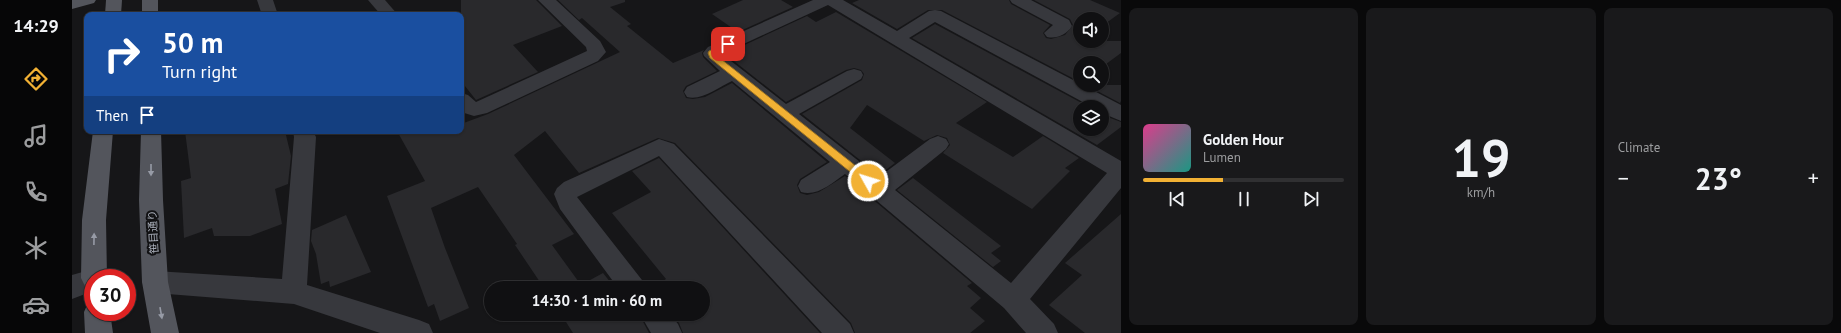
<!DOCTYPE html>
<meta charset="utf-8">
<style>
body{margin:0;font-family:"PT Sans","Noto Sans JP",sans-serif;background:#19191b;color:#f1f3f6;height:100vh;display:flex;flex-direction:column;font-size:15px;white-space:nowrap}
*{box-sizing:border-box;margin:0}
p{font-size:13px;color:#9c9d9f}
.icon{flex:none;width:22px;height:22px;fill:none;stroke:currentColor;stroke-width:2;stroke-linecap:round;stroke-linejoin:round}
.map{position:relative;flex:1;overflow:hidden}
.drawer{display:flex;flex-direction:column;gap:8px;padding:8px;background:#09090a;width:720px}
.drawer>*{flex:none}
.banner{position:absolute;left:12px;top:12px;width:380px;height:122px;border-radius:8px;box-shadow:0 1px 3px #0004,0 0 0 1px #303032;background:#1a4fa0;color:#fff;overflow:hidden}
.tools{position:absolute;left:1001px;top:12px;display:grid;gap:8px}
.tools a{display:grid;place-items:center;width:36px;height:36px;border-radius:50%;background:#101012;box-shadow:0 1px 3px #0004,0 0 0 1px #303032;font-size:20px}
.speed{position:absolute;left:12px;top:269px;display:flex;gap:8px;font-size:20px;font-weight:700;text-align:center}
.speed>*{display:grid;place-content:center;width:52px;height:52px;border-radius:50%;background:#101012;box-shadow:0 1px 3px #0004,0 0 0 1px #303032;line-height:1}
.speed .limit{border:6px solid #d22;background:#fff;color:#111}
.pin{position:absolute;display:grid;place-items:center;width:34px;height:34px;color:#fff;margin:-17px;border-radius:8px;box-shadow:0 2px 6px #0006}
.me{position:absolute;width:44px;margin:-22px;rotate:309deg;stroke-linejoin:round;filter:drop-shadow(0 0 3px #0008)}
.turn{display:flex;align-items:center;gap:14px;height:84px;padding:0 12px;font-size:18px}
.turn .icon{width:52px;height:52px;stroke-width:2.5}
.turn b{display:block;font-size:28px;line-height:34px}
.then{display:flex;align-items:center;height:38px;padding:0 12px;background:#0003;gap:8px;font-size:15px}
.big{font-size:30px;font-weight:700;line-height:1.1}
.drawer .widget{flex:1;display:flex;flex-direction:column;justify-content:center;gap:6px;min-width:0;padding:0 14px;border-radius:8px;background:#19191b}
.drawer .dial{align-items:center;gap:0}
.dial b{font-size:52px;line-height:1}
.song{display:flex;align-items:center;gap:12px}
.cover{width:48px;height:48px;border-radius:6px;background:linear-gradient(135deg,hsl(330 70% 55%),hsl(170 70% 35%))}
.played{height:4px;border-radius:2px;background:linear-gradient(90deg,#f2b134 40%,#303032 40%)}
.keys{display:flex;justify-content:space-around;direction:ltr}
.heat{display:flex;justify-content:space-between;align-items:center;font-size:22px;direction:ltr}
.drawer .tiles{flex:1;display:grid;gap:8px;grid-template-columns:repeat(3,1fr)}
.trip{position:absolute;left:412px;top:281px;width:226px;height:40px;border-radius:20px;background:#101012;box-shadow:0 1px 3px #0004,0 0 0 1px #303032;font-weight:700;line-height:40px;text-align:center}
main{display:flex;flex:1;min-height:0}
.menu{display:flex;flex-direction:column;width:72px;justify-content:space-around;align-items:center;background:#060607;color:#9c9d9f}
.menu .icon{width:28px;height:28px}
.menu .active{color:#f2b134}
.menu b{font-size:18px;color:#f1f3f6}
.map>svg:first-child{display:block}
.building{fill:#29292c}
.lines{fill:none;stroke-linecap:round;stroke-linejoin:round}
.minor{fill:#37383d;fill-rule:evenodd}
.major{fill:#53555c;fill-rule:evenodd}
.oneway{fill:#979ba6}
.route{fill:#f2b134;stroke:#9d7322}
.labels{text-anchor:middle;stroke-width:4;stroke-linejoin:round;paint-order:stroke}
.street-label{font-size:11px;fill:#a8adb8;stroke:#111113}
</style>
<main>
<nav class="menu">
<b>14:29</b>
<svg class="icon active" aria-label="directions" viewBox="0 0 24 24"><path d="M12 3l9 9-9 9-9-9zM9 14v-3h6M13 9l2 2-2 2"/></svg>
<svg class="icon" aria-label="music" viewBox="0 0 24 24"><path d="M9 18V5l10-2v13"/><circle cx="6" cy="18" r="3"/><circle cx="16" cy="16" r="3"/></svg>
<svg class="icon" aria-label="phone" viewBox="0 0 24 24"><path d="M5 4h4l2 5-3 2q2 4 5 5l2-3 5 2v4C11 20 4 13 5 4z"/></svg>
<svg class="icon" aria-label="climate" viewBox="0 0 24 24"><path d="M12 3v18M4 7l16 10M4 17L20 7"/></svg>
<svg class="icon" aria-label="car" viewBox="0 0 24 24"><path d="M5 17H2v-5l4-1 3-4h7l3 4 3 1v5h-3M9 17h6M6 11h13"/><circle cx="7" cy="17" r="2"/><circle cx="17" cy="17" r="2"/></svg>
</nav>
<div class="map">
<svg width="1049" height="333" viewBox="0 0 1049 333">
<rect width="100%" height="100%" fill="#161618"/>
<g class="building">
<polygon points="389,0 464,0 490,26 441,45 466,72 404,100 389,81"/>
<polygon points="486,0 553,0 553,2 538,7 559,24 555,26 601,63 632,50 630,53 631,57 645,71 614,86 611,91 614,98 621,99 633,97 660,83 755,162 728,179 725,185 728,193 735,195 747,192 773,176 900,283 895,286 909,298 898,308 913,321 898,333 783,333 779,323 603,143 586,138 507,173 473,131 442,155 502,234 480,245 509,285 531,273 543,288 472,288 443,245 445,244 406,187 359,208 373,248 397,308 368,321 362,304 356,307 315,196 353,181 325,131 389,131 389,124 416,114 548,52 510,18 507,20"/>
<polygon points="671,0 709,0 721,7 666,32 640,14"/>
<polygon points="787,0 937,0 939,4 978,25 971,33 974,38 979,39 993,35 1001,25 998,19 962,0 1018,0 1048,13 1030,26 1030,19 1008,19 1008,41 1049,41 1049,53 1030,67 1030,63 1008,63 1008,82 870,10 856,10 825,29 780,3"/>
<polygon points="764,12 915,102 884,123 941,157 971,136 1007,158 993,168 998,171 960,209 871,153 878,145 875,138 865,135 852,141 795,105 778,128 823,163 807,175 730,114 790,80 792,74 789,70 782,68 774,70 714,102 653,54 735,16 744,22"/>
<polygon points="863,24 1017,107 1008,107 1008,129 1030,129 1030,115 1049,122 1049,127 1025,145 840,38"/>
<polygon points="1014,85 1049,85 1049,101 1048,103"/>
<polygon points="113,131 213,131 219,156 216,184 203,189 210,224 178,236 142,236 140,228 112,238 109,181 119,178"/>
<polygon points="587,158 748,333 611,333 607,323 600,314 631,314 631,288 580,288 594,279 540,213 579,192 560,171"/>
<polygon points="841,178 929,246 919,253 929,261 921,267 825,190"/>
<polygon points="1049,214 1049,333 1013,333 977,305 1010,275 993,263"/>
<polygon points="274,215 299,272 258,287 257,281 249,284 244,254 239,241 240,230"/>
<polygon points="489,314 567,314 577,333 501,333"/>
</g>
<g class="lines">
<g class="minor">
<polygon points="185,0 201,0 206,15 190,15"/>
<polygon points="296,0 313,0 326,15 309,15"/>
<polygon points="466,0 484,0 528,41 534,52 526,61 415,113 402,116 389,112 389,93 396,95 404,102 515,51 514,47"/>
<path d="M741 0H771L825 31 857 11 863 10 869 11 1049 105V121L1030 113V107H1020L863 22 837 38 1049 161V188L958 299 982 324 986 333H954L932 308 773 174C760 183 745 197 729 192L726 186 729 180 758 162 660 81C647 87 630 101 615 97L612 92 615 87 648 71 632 56 631 53 636 47ZM756 5 1035 173 939 283 823 190 874 149 877 144 874 139 866 136 858 139 807 177 727 114 789 79 791 75 789 71 782 69 775 71 714 104 650 54Z"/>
<path d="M938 0H959L997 20 1000 26C994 35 985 39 975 37L972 33 981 25 940 3Z"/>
<polygon points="221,131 241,131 244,137 235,285 347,320 357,324 361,333 308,333 222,304 83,293 74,290 70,282 74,274 83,271 210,279 222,137"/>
<polygon points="587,139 602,144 778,324 782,333 750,333 587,156 505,197 570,280 574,288 546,288 488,209 482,194 485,188 492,182"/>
<polygon points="21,269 30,272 33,278 21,278 21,291 0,299 0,275"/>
<polygon points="568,314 598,314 606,324 610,333 579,333"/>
</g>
<g class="major">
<polygon points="0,0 24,0 22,3 0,9"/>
<polygon points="34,0 50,0 49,15 33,15"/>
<rect x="70" y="0" width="16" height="15"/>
<polygon points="21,131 41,131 34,220 35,278 21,278 21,289 13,286 9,278 10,220"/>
<polygon points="69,131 89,131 91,200 96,282 107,333 79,333 70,282 67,200"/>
<polygon points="21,301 21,312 38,312 41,333 13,333 12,312 16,303"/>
</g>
</g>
<defs><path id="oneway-solid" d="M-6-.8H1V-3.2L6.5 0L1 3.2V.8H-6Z"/></defs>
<g class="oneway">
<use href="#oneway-solid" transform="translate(79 170) rotate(90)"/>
<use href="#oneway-solid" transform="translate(22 239) rotate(-89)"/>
<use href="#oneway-solid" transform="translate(89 313) rotate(80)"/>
</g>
<polygon class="route" points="654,43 660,44 645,52 644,55 799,178 799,184 793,184 638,58 636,53 637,51"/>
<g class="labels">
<g class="street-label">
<text transform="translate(81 232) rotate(-93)" y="4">笹目通り</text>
</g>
</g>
</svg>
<div class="tools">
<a><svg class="icon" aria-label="sound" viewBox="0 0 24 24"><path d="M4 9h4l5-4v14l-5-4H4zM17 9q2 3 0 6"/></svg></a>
<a><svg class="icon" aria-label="search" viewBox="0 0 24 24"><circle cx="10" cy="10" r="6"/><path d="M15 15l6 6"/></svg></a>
<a><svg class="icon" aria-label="layers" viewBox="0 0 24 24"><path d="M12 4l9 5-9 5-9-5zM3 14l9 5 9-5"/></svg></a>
</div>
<div class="speed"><div class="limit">30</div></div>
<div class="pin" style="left:656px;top:44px;background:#d93025"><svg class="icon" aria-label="arrive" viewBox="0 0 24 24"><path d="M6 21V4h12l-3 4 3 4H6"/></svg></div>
<svg class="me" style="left:796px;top:181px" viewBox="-20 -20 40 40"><circle r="17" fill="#f2b134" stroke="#fff" stroke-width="3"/><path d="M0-11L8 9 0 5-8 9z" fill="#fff"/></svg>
<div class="trip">14:30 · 1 min · 60 m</div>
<div class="banner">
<div class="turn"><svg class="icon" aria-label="right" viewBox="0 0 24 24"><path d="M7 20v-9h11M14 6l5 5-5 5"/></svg><div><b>50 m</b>Turn right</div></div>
<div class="then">Then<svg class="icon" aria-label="arrive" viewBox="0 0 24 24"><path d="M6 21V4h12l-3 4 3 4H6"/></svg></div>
</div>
</div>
<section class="drawer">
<div class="tiles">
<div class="widget">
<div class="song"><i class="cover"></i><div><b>Golden Hour</b><p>Lumen</p></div></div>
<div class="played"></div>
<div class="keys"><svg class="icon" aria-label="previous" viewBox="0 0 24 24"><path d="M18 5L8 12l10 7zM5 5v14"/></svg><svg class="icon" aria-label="pause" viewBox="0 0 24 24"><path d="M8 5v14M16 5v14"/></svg><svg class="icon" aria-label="next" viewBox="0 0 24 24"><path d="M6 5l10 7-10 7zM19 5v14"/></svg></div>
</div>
<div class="widget dial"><b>19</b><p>km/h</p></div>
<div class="widget"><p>Climate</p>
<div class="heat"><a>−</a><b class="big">23°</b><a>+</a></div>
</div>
</div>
</section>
</main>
